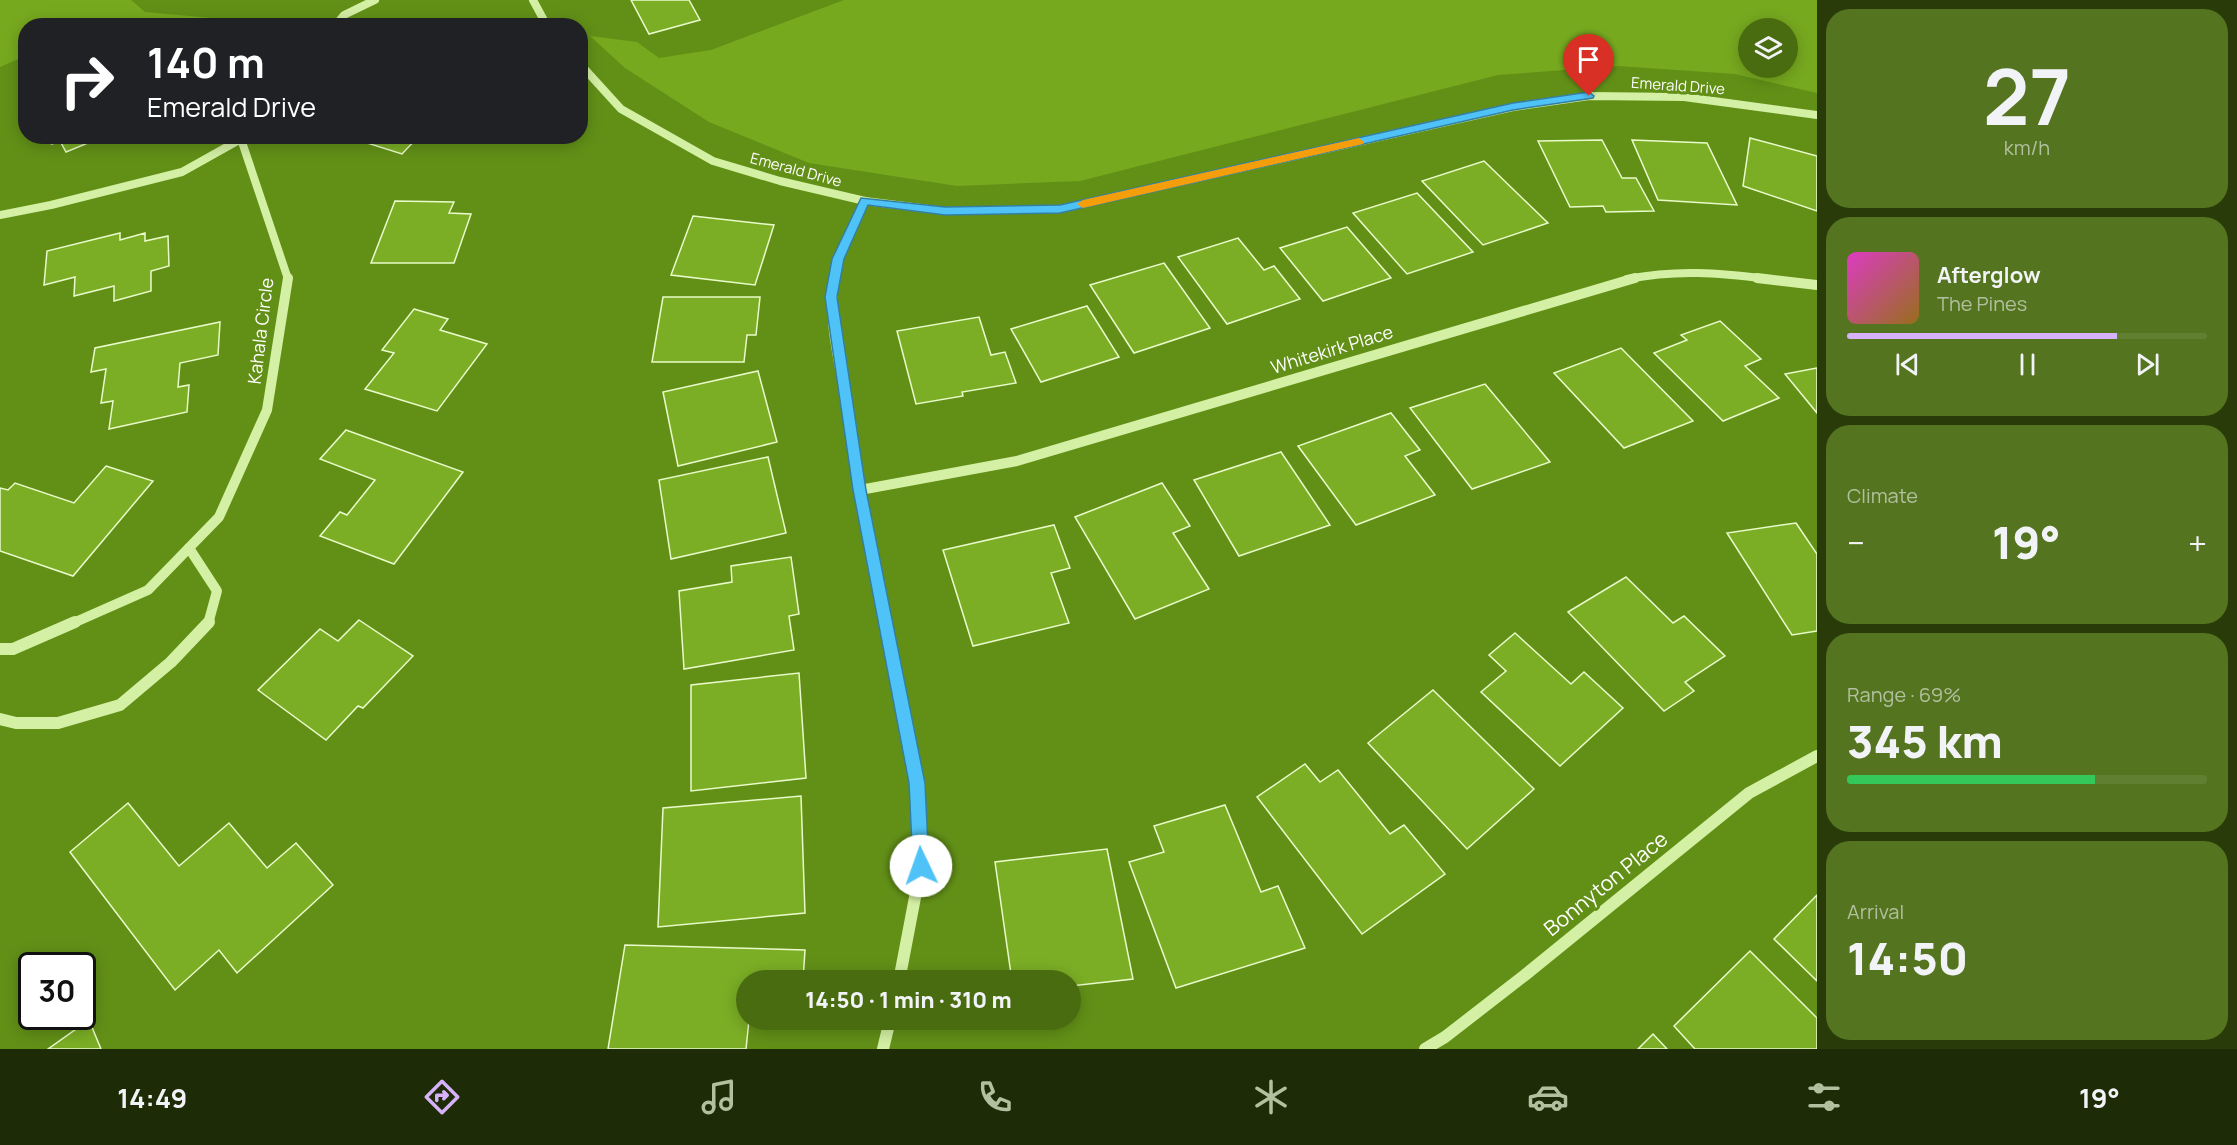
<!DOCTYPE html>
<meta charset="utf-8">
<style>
body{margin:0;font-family:Manrope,sans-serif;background:#54741f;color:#f1f3f6;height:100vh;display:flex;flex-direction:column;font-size:22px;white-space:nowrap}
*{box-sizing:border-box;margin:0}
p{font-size:20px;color:#b2c09f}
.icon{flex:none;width:33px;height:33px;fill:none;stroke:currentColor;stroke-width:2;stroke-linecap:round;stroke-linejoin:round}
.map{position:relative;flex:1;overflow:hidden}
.side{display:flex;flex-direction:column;gap:9px;padding:9px;background:#293b09;width:420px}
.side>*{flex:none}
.guide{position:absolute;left:18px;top:18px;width:570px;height:126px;border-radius:24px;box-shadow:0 3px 15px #0003;background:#202124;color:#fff;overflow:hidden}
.controls{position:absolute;left:1738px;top:18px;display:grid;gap:12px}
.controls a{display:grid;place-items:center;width:60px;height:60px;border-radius:50%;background:#4a6c11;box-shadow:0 3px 15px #0003;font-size:30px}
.speed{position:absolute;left:18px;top:952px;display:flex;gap:12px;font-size:30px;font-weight:700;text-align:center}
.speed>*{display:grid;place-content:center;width:78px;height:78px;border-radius:50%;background:#4a6c11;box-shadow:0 3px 15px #0003;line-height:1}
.speed .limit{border:3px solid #111;border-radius:9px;background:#fff;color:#111}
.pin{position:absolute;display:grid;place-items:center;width:51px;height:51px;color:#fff;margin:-62px -26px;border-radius:50% 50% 50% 0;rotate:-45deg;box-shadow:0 0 6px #0007}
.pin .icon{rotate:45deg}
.me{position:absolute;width:66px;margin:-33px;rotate:357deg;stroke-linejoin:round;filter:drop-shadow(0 0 4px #0008)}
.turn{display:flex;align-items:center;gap:21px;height:126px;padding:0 30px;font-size:27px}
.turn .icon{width:78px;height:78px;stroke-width:2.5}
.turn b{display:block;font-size:42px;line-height:51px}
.big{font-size:45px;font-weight:800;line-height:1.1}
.side .card{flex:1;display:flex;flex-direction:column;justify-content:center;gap:9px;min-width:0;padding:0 21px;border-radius:24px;background:#54741f}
.side .dial{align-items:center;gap:0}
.dial b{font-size:78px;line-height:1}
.song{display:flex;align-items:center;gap:18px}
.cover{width:72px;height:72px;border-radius:9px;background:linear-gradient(135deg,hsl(310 70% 55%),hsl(40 70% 35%))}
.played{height:6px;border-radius:3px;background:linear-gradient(90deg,#d6b2fa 75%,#617f31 75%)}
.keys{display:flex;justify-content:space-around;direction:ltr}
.heat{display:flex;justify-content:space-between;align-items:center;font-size:33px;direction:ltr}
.charge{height:9px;border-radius:4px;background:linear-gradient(90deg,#34c759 69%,#617f31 0)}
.trip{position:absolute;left:736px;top:970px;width:345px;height:60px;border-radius:30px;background:#4a6c11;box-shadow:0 3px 15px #0003;font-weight:800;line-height:60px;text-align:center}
.tab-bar{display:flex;height:96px;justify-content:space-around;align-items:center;background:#1e2b07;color:#b2c09f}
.tab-bar .icon{width:42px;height:42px}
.tab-bar .current{color:#d6b2fa}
.tab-bar b{font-size:27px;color:#f1f3f6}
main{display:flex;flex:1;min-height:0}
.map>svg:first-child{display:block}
.green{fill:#77a91f;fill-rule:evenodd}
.building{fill:#7bae25;stroke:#e9fbca;stroke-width:1.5}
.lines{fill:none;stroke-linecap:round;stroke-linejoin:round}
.minor-far2{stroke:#d4f0a4;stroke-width:8}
.minor-far1{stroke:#d4f0a4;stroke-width:10}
.minor{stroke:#d4f0a4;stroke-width:12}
.route{fill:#4fc3f7;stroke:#337fa1;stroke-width:1.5}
.slow{fill:#f59e0b}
.labels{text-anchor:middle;stroke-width:6;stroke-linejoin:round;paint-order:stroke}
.far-street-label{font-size:15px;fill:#fff;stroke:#629017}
.street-label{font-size:18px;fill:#fff;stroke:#629017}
.near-street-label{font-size:21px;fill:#fff;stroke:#629017}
</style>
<main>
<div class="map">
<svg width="1817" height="1049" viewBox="0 0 1817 1049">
<rect width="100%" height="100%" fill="#629017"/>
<g class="green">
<polygon points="0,0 131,0 145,12 288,25 26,26 25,56 0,67"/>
<path d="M844 0H1817V93L1735 74 1618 66 1498 75 1080 181 957 186 809 163 709 122 625 68 590 36 637 42 659 58 711 50ZM1749 28H1788V68H1749Z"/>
</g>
<g class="building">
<polygon points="631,0 689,0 700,20 649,34"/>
<polygon points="38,136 90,136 93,141 66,152 60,141 52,144 36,138"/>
<polygon points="345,136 419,136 402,154"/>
<polygon points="1750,138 1817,156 1817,211 1743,186"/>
<polygon points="1602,140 1622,178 1636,178 1654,211 1606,212 1603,206 1570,207 1538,141"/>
<polygon points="1632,140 1707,143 1737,205 1658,200"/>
<polygon points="1484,161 1548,223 1483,245 1422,181"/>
<polygon points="1417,193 1473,252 1407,274 1353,213"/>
<polygon points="395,201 454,202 449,213 471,214 454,263 371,263"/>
<polygon points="693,216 774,225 755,285 671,275"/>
<polygon points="1347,227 1391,278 1323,301 1280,248"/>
<polygon points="120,233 120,240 145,233 145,241 168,236 169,266 151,271 151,291 114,301 114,286 74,296 75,277 44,285 47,251"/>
<polygon points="1238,238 1264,270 1274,266 1300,299 1227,324 1178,257"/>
<polygon points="1164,263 1210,328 1134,353 1090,285"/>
<polygon points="663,297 760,297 756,335 747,335 744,362 652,362"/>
<polygon points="1087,306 1119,357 1041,382 1011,329"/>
<polygon points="414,309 448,319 440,330 487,344 437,411 365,389 394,353 382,350"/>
<polygon points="979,317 991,355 1005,352 1016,383 962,392 963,396 916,404 897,331"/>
<polygon points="1720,321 1761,359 1745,366 1779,398 1723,421 1654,353 1687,340 1681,335"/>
<polygon points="220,322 218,355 180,363 178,387 189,385 187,412 109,429 113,401 101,403 106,369 91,372 95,348"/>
<polygon points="1621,348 1693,421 1624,448 1554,373"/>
<polygon points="1817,368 1817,413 1785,374"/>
<polygon points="758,371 777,442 678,466 663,392"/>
<polygon points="1485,384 1550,462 1472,489 1410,408"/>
<polygon points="1391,413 1420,450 1405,456 1435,495 1356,525 1298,446"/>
<polygon points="346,430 463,472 394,564 320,536 340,512 347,515 375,480 320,459"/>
<polygon points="1281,452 1330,525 1239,556 1194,480"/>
<polygon points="768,457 786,533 671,559 659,480"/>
<polygon points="106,466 153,481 73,576 0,551 0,488 8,490 15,483 74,503"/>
<polygon points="1162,483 1190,526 1173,533 1209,589 1135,619 1075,517"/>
<polygon points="1796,523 1817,554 1817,631 1792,635 1727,533"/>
<polygon points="1054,525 1070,568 1051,573 1069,623 973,646 943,550"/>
<polygon points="791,557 799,614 789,616 794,650 684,669 679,591 732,582 731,566"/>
<polygon points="1626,577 1673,623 1684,616 1725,656 1685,682 1694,691 1664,711 1568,612"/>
<polygon points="359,620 413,656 363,708 358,706 326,740 258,690 320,629 338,641"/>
<polygon points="1515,633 1571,684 1584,672 1623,708 1560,766 1481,692 1506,671 1489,655"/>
<polygon points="799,673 806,778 691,791 691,685"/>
<polygon points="1433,690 1534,789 1467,849 1368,743"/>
<polygon points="1305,764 1320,782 1338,770 1390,834 1404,825 1445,874 1362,934 1257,797"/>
<polygon points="801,796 805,913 658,927 663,808"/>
<polygon points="128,803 179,866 229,823 267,868 296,843 333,885 237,973 219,950 175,990 70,852"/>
<polygon points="1225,805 1261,892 1278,886 1305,948 1176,988 1129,862 1164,852 1154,826"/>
<polygon points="1107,849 1133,979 1071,986 1071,981 1012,981 995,862"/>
<polygon points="1817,895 1817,981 1774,939"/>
<polygon points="625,945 805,950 803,981 747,981 747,1020 749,1020 746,1049 608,1049"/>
<polygon points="1750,951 1817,1018 1817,1049 1695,1049 1674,1026"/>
<polygon points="89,1020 101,1049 48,1049"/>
<polygon points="1653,1034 1667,1049 1638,1049"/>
</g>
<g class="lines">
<g class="minor-far2">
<polyline points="533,0 547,26"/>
<polyline points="335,26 344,15 375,0"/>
<polyline points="580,64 621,109 713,161 780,181 865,201 945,211 1060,209 1513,107 1589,96 1684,97 1817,115"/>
<polyline points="0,215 51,205 182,172 241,139 288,279"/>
<polyline points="834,279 838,259 865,201"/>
<path d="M1627 279C1679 269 1718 273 1769 279"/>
</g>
<g class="minor-far1">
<path d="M835 278C827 317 839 358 845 396 857 472 871 548 886 624"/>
<polyline points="1757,278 1817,285"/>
<polyline points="860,490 1017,461 1635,278"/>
<polyline points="189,548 217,591 208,624"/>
<polyline points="71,624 148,590 219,517 267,410 288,278"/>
</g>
<g class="minor">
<polyline points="886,622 917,783 921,866 899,981"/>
<polyline points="0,649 13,649 75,622"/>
<polyline points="0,719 16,723 58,723 120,705 171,662 209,622"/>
<polyline points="883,1049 890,1020"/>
<polyline points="1425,1049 1445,1037 1525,975 1749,793 1817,756"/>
</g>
</g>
<polygon class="route" points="1589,92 1594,96 1593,98 1513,110 1060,213 945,215 868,205 844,259 837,297 866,490 925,783 929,866 926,872 921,874 915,872 913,866 909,783 853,490 825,297 832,259 861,198 945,207 1060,205 1513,103"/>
<polygon class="slow" points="1359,138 1364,142 1363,144 1083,208 1077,204 1083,200"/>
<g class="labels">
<g class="far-street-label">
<text transform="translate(1678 86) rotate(4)" y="5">Emerald Drive</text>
<text transform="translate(796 170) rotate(15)" y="5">Emerald Drive</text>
</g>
<g class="street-label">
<text transform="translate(261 331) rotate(-83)" y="6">Kahala Circle</text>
<text transform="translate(1332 350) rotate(-17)" y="6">Whitekirk Place</text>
</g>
<g class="near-street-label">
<text transform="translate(1606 884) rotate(-39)" y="7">Bonnyton Place</text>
</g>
</g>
</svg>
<div class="controls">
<a><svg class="icon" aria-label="layers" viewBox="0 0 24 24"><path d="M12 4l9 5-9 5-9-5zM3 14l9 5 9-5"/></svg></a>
</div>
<div class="speed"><div class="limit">30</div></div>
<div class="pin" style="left:1589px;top:96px;background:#d93025"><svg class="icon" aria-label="arrive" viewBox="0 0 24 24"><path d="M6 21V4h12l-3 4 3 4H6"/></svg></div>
<svg class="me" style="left:921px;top:866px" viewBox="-20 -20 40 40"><circle r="19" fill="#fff"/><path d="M0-13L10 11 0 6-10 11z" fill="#4fc3f7"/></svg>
<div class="trip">14:50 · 1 min · 310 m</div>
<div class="guide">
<div class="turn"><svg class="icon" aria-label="right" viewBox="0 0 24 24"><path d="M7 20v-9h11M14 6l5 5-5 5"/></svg><div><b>140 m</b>Emerald Drive</div></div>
</div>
</div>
<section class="side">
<div class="card dial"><b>27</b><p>km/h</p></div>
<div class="card">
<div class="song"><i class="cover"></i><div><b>Afterglow</b><p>The Pines</p></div></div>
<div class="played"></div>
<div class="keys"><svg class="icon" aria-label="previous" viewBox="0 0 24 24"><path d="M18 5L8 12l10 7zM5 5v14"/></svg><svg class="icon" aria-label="pause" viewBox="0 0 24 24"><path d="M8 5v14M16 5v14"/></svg><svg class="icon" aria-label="next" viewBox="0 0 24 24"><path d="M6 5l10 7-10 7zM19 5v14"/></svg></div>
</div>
<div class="card"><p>Climate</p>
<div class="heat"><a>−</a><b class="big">19°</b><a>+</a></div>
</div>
<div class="card"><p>Range · 69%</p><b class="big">345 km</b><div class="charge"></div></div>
<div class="card"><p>Arrival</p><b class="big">14:50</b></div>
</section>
</main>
<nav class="tab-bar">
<b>14:49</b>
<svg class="icon current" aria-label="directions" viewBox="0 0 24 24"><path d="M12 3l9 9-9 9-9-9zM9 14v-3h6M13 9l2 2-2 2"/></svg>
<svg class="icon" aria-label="music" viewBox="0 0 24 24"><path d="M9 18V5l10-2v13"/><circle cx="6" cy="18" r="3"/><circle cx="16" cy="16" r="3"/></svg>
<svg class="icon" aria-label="phone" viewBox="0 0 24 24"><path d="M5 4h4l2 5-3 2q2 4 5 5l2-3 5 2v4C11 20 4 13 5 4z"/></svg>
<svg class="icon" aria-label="climate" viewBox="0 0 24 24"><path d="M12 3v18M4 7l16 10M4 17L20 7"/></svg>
<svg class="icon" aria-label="car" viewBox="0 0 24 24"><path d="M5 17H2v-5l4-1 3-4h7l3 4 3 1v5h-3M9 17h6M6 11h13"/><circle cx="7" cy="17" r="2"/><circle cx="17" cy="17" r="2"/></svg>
<svg class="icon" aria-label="filters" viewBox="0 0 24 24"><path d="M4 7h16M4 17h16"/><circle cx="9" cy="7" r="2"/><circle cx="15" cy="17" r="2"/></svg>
<b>19°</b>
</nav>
